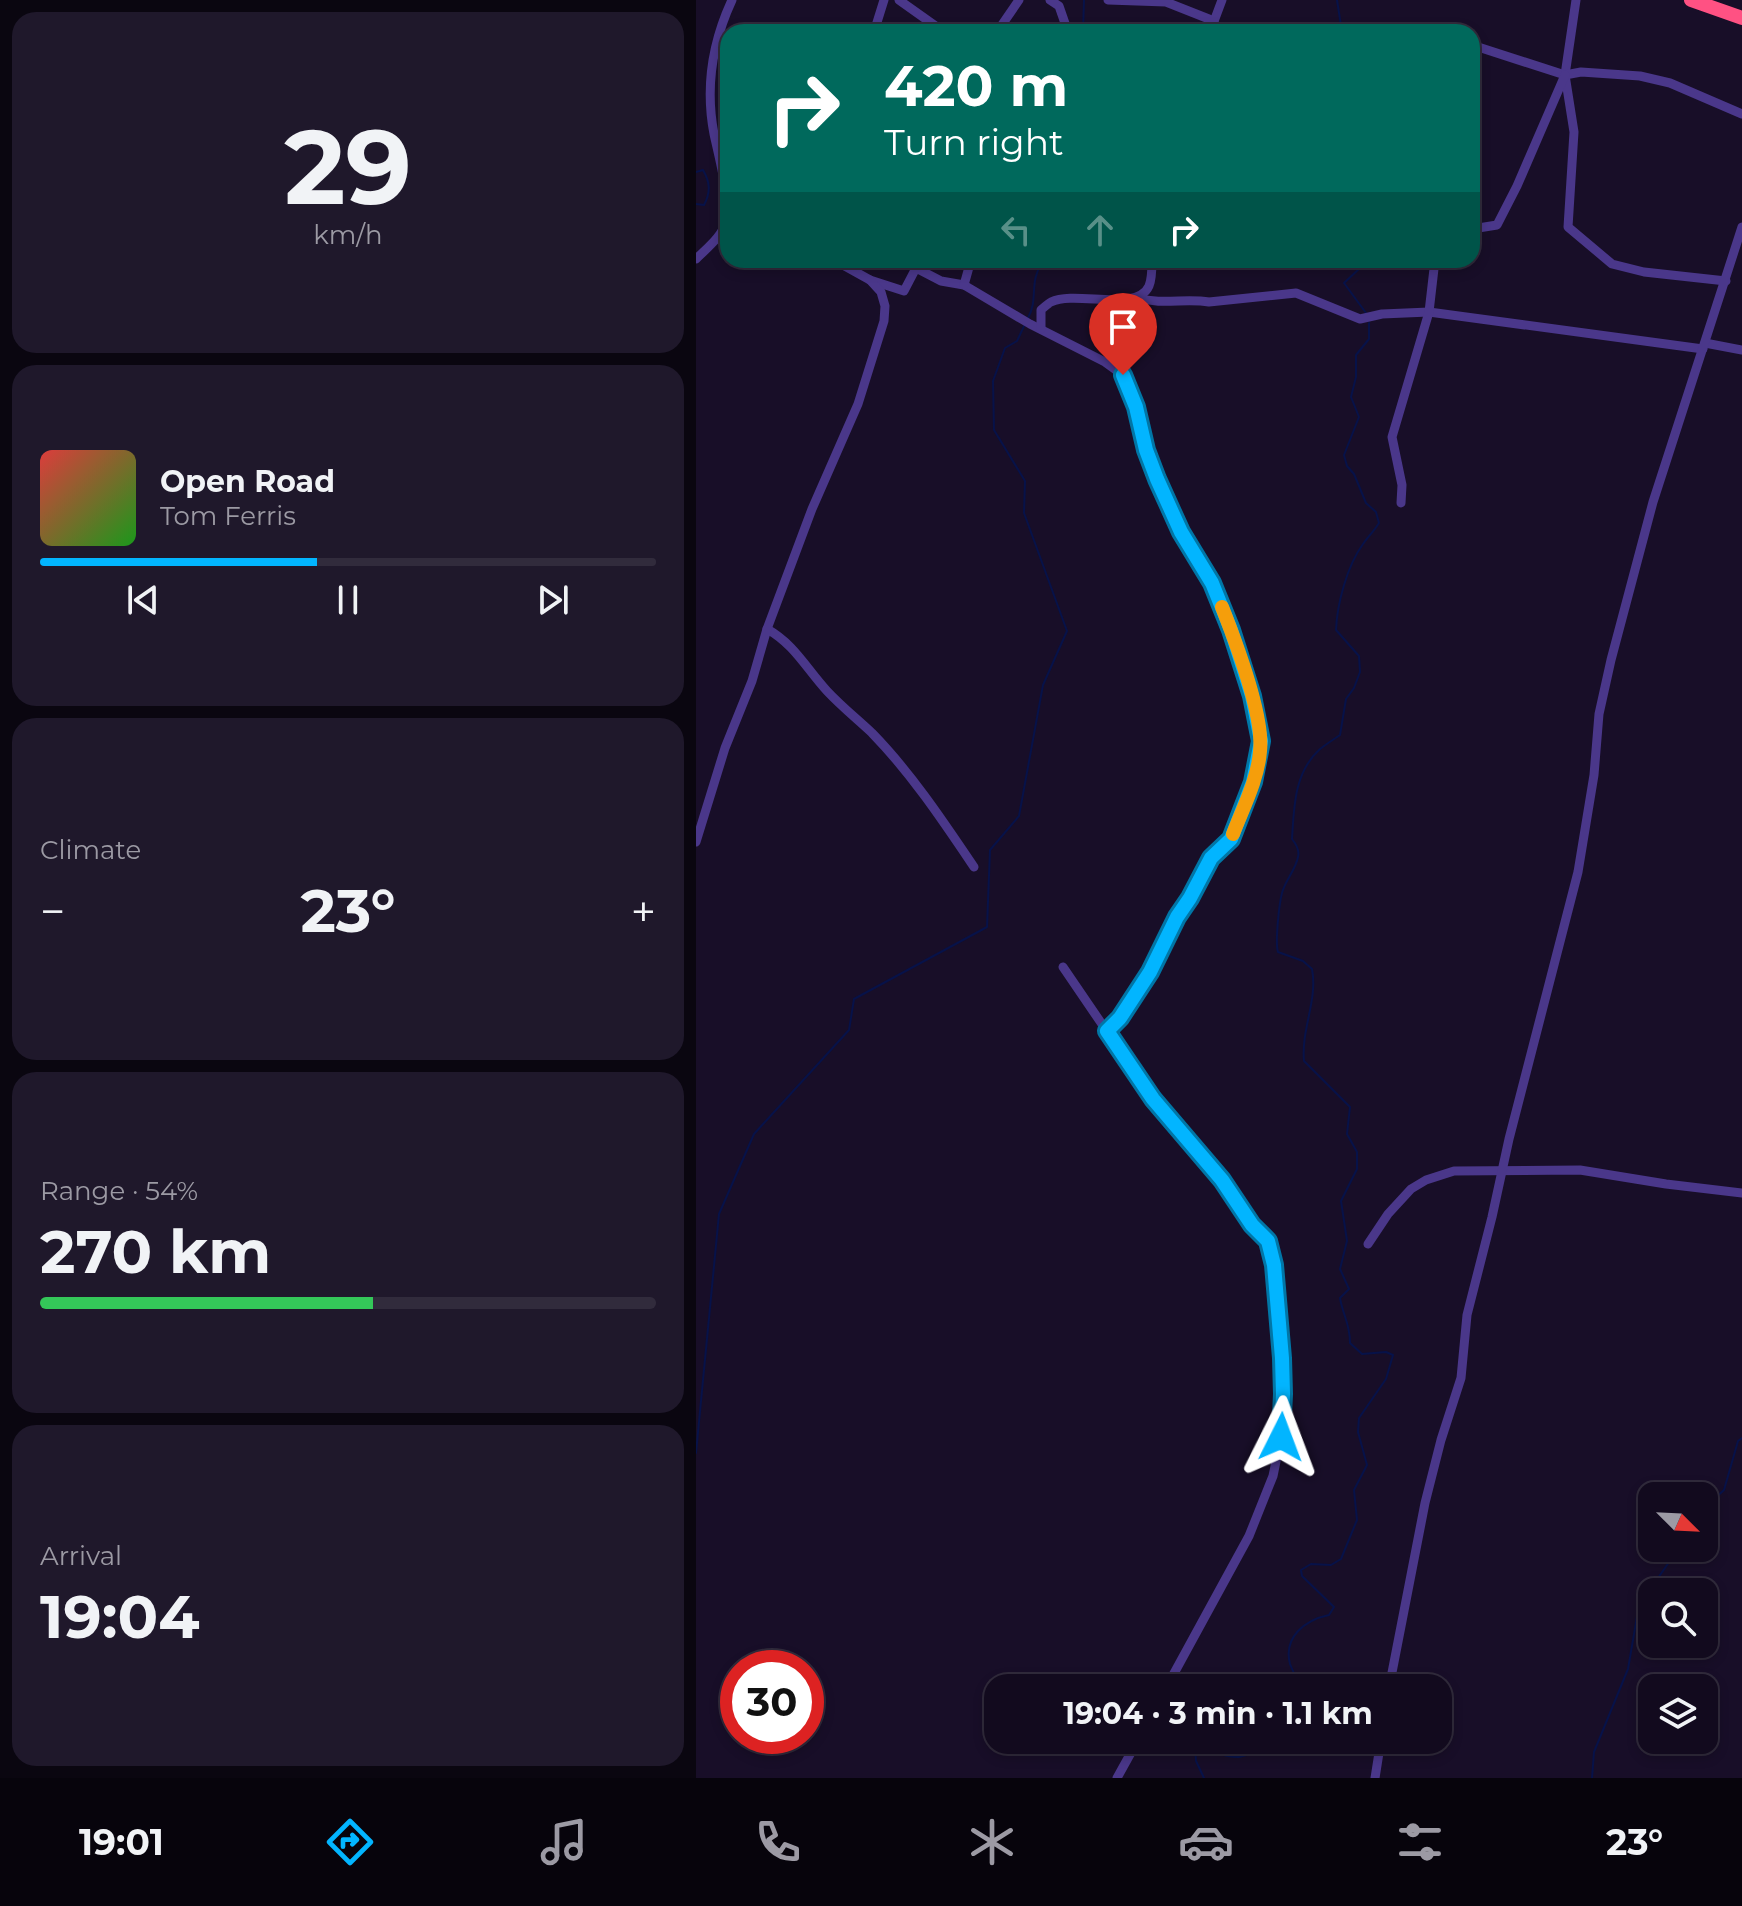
<!DOCTYPE html>
<meta charset="utf-8">
<style>
body{margin:0;font-family:Montserrat,sans-serif;background:#1f182b;color:#f1f3f6;height:100vh;display:flex;flex-direction:column;font-size:30px;white-space:nowrap}
*{box-sizing:border-box;margin:0}
p{font-size:26px;color:#9c9aa4}
.icon{flex:none;width:44px;height:44px;fill:none;stroke:currentColor;stroke-width:2;stroke-linecap:round;stroke-linejoin:round}
.map{position:relative;flex:1;overflow:hidden}
.side{display:flex;flex-direction:column;gap:12px;padding:12px;background:#0a0610;width:696px}
.side>*{flex:none}
.guide{position:absolute;left:24px;top:24px;width:760px;height:244px;border-radius:24px;box-shadow:0 4px 12px #0003,0 0 0 2px #312b3c;background:#00695c;color:#fff;overflow:hidden}
.needle{width:52px;rotate:114deg}
.controls{position:absolute;left:942px;top:1482px;display:grid;gap:16px}
.controls a{display:grid;place-items:center;width:80px;height:80px;border-radius:16px;background:#120a1e;box-shadow:0 4px 12px #0003,0 0 0 2px #312b3c;font-size:40px}
.speed{position:absolute;left:24px;top:1650px;display:flex;gap:16px;font-size:40px;font-weight:700;text-align:center}
.speed>*{display:grid;place-content:center;width:104px;height:104px;border-radius:50%;background:#120a1e;box-shadow:0 4px 12px #0003,0 0 0 2px #312b3c;line-height:1}
.speed .limit{border:12px solid #d22;background:#fff;color:#111}
.pin{position:absolute;display:grid;place-items:center;width:68px;height:68px;color:#fff;margin:-82px -34px;border-radius:50% 50% 50% 0;rotate:-45deg;box-shadow:0 0 8px #0007}
.pin .icon{rotate:45deg}
.me{position:absolute;width:88px;margin:-44px;rotate:3deg;stroke-linejoin:round;filter:drop-shadow(0 0 6px #0008)}
.turn{display:flex;align-items:center;gap:28px;height:168px;padding:0 32px;font-size:36px}
.turn .icon{width:104px;height:104px;stroke-width:2.5}
.turn b{display:block;font-size:56px;line-height:68px}
.lanes{display:flex;align-items:center;height:76px;padding:0 32px;background:#0003;justify-content:center;gap:40px;direction:ltr}
.lanes .off{opacity:.35}
.big{font-size:60px;font-weight:700;line-height:1.1}
.side .card{flex:1;display:flex;flex-direction:column;justify-content:center;gap:12px;min-width:0;padding:0 28px;border-radius:24px;background:#1f182b}
.side .dial{align-items:center;gap:0}
.dial b{font-size:104px;line-height:1}
.song{display:flex;align-items:center;gap:24px}
.cover{width:96px;height:96px;border-radius:12px;background:linear-gradient(135deg,hsl(0 70% 55%),hsl(120 70% 35%))}
.played{height:8px;border-radius:4px;background:linear-gradient(90deg,#02b5ff 45%,#312b3c 45%)}
.keys{display:flex;justify-content:space-around;direction:ltr}
.heat{display:flex;justify-content:space-between;align-items:center;font-size:44px;direction:ltr}
.charge{height:12px;border-radius:6px;background:linear-gradient(90deg,#34c759 54%,#312b3c 0)}
.trip{position:absolute;left:288px;top:1674px;width:468px;height:80px;border-radius:24px;background:#120a1e;box-shadow:0 4px 12px #0003,0 0 0 2px #312b3c;font-weight:700;line-height:80px;text-align:center}
.dock{display:flex;height:128px;justify-content:space-around;align-items:center;background:#07040c;color:#9c9aa4}
.dock .icon{width:56px;height:56px}
.dock .current{color:#02b5ff}
.dock b{font-size:36px;color:#f1f3f6}
main{display:flex;flex:1;min-height:0}
.map>svg:first-child{display:block}
.lines{fill:none;stroke-linecap:round;stroke-linejoin:round}
.stream{stroke:#071249;stroke-width:2}
.minor{stroke:#4a378a;stroke-width:9}
.highway{stroke:#ff5183;stroke-width:14}
.route-casing{stroke:#0176a6;stroke-width:20}
.route{stroke:#02b5ff;stroke-width:14}
.slow{stroke:#f59e0b;stroke-width:14}
</style>
<main>
<section class="side">
<div class="card dial"><b>29</b><p>km/h</p></div>
<div class="card">
<div class="song"><i class="cover"></i><div><b>Open Road</b><p>Tom Ferris</p></div></div>
<div class="played"></div>
<div class="keys"><svg class="icon" aria-label="previous" viewBox="0 0 24 24"><path d="M18 5L8 12l10 7zM5 5v14"/></svg><svg class="icon" aria-label="pause" viewBox="0 0 24 24"><path d="M8 5v14M16 5v14"/></svg><svg class="icon" aria-label="next" viewBox="0 0 24 24"><path d="M6 5l10 7-10 7zM19 5v14"/></svg></div>
</div>
<div class="card"><p>Climate</p>
<div class="heat"><a>−</a><b class="big">23°</b><a>+</a></div>
</div>
<div class="card"><p>Range · 54%</p><b class="big">270 km</b><div class="charge"></div></div>
<div class="card"><p>Arrival</p><b class="big">19:04</b></div>
</section>
<div class="map">
<svg width="1046" height="1778" viewBox="0 0 1046 1778">
<rect width="100%" height="100%" fill="#180e28"/>
<g class="lines">
<g class="stream">
<polyline points="641,0 646,32"/>
<polyline points="387,32 388,0"/>
<path d="M0 172 7 170C14 182 15 192 8 205L0 204"/>
<polyline points="667,260 664,268 648,283 670,313"/>
<path d="M332 318C343 298 332 284 347 260"/>
<polyline points="0,1453 23,1214 58,1134 153,1030 158,999 291,927 294,850 323,816 347,685 371,631 328,513 329,481 298,430 297,381 309,348 321,341 329,324"/>
<polyline points="1008,1508 1028,1490 1042,1441 1046,1438"/>
<path d="M604 1688C602 1680 597 1672 594 1664 587 1637 609 1620 633 1615L638 1607 606 1576 605 1570 615 1564 635 1565 645 1559 661 1520 658 1490 671 1465 662 1432 663 1418 690 1379 697 1355 690 1352 666 1354 654 1343C654 1323 647 1316 644 1298L653 1289 644 1269 651 1241 645 1201 661 1169V1152L651 1134 654 1107 608 1061C605 1029 622 1000 616 969L607 961 582 952C579 943 583 904 586 893 589 881 600 869 602 857 604 850 600 844 596 839 598 808 598 773 623 750 630 744 637 740 644 735L650 699 658 688 664 672 663 656 640 630C641 604 651 566 667 544 672 537 678 531 683 523L680 512 670 503 658 474 651 466 648 455 663 417 655 397 660 377V355L673 339V323"/>
<path d="M508 1778 500 1761 499 1748C527 1752 547 1770 567 1740"/>
<polyline points="896,1778 898,1752 932,1669 943,1605 983,1548"/>
</g>
<g class="minor">
<polyline points="203,0 248,32"/>
<polyline points="354,0 363,6 372,32"/>
<polyline points="412,0 470,2 518,21"/>
<polyline points="880,0 869,75 878,132 872,227 916,264 948,272 1030,281"/>
<polyline points="178,32 188,0"/>
<polyline points="301,32 323,0"/>
<polyline points="514,32 526,0"/>
<polyline points="685,32 691,30 723,32"/>
<polyline points="776,45 869,75 885,72 944,76 974,83 1046,114"/>
<polyline points="776,229 801,225 821,186 869,75"/>
<path d="M0 259C10 249 28 235 30 220 34 197 23 157 18 134 9 87 16 43 36 0"/>
<path d="M174 280 208 291 220 268 245 281 268 285 334 324 409 362 427 375 440 407 450 450 461 479 485 532 516 583 535 630 556 696 565 741 564 753 557 782 538 832C533 844 521 849 514 860 505 872 501 886 494 899 467 942 449 996 411 1031"/>
<polyline points="268,285 275,260"/>
<path d="M442 298C466 305 490 298 513 302L600 293 664 319 686 314 733 312 1007 349"/>
<path d="M345 329V310C346 309 354 302 355 302 380 290 441 313 453 286 456 279 456 268 456 260"/>
<polyline points="1009,343 1046,350"/>
<polyline points="705,503 706,485 696,437 733,312 739,260"/>
<path d="M71 629C98 644 110 668 131 691 145 706 161 719 176 733 215 773 247 821 278 867"/>
<polyline points="0,842 29,748 56,681 71,629 116,509 162,404 188,321 189,306 185,292 174,280 138,260"/>
<polyline points="367,967 457,1099 526,1180 556,1225 567,1233 572,1241 578,1265 587,1394 585,1437 577,1476 553,1536 470,1688"/>
<polyline points="672,1244 692,1214 715,1189 730,1180 758,1171 884,1170 970,1184 1046,1193"/>
<polyline points="693,1688 729,1503 745,1440 765,1378 771,1315 796,1217 813,1139 882,872 898,775 903,714 915,660 957,502 1046,227"/>
<polyline points="421,1778 442,1740"/>
<polyline points="679,1778 685,1740"/>
</g>
<polyline class="highway" points="995,0 1046,18"/>
</g>
<g class="lines">
<defs>
<polyline id="route" points="427,375 440,407 450,450 461,479 485,532 516,583 535,630 556,696 565,741 557,782 535,839 515,858 494,898 481,917 454,972 424,1018 411,1031 457,1099 526,1180 556,1225 572,1241 578,1265 586,1358 587,1394 585,1437"/>
</defs>
<use href="#route" class="route-casing"/>
<use href="#route" class="route"/>
<path class="slow" d="M526 607C539 640 568 717 564 751 562 779 547 808 537 834"/>
</g>
</svg>
<div class="controls">
<a><svg class="needle" viewBox="-14 -14 28 28"><path d="M0-13l5 13h-10z" fill="#e53935"/><path d="M0 13l5-13h-10z" fill="#9c9aa4"/></svg></a>
<a><svg class="icon" aria-label="search" viewBox="0 0 24 24"><circle cx="10" cy="10" r="6"/><path d="M15 15l6 6"/></svg></a>
<a><svg class="icon" aria-label="layers" viewBox="0 0 24 24"><path d="M12 4l9 5-9 5-9-5zM3 14l9 5 9-5"/></svg></a>
</div>
<div class="speed"><div class="limit">30</div></div>
<div class="pin" style="left:427px;top:375px;background:#d93025"><svg class="icon" aria-label="arrive" viewBox="0 0 24 24"><path d="M6 21V4h12l-3 4 3 4H6"/></svg></div>
<svg class="me" style="left:585px;top:1437px" viewBox="-20 -20 40 40"><path d="M0-17L14 15 0 8-14 15z" fill="#02b5ff" stroke="#fff" stroke-width="4"/></svg>
<div class="trip">19:04 · 3 min · 1.1 km</div>
<div class="guide">
<div class="turn"><svg class="icon" aria-label="right" viewBox="0 0 24 24"><path d="M7 20v-9h11M14 6l5 5-5 5"/></svg><div><b>420 m</b>Turn right</div></div>
<div class="lanes"><svg class="icon off" aria-label="left" viewBox="0 0 24 24"><path d="M17 20v-9H6M10 6l-5 5 5 5"/></svg><svg class="icon off" aria-label="ahead" viewBox="0 0 24 24"><path d="M12 20V5M6 11l6-6 6 6"/></svg><svg class="icon" aria-label="right" viewBox="0 0 24 24"><path d="M7 20v-9h11M14 6l5 5-5 5"/></svg></div>
</div>
</div>
</main>
<nav class="dock">
<b>19:01</b>
<svg class="icon current" aria-label="directions" viewBox="0 0 24 24"><path d="M12 3l9 9-9 9-9-9zM9 14v-3h6M13 9l2 2-2 2"/></svg>
<svg class="icon" aria-label="music" viewBox="0 0 24 24"><path d="M9 18V5l10-2v13"/><circle cx="6" cy="18" r="3"/><circle cx="16" cy="16" r="3"/></svg>
<svg class="icon" aria-label="phone" viewBox="0 0 24 24"><path d="M5 4h4l2 5-3 2q2 4 5 5l2-3 5 2v4C11 20 4 13 5 4z"/></svg>
<svg class="icon" aria-label="climate" viewBox="0 0 24 24"><path d="M12 3v18M4 7l16 10M4 17L20 7"/></svg>
<svg class="icon" aria-label="car" viewBox="0 0 24 24"><path d="M5 17H2v-5l4-1 3-4h7l3 4 3 1v5h-3M9 17h6M6 11h13"/><circle cx="7" cy="17" r="2"/><circle cx="17" cy="17" r="2"/></svg>
<svg class="icon" aria-label="filters" viewBox="0 0 24 24"><path d="M4 7h16M4 17h16"/><circle cx="9" cy="7" r="2"/><circle cx="15" cy="17" r="2"/></svg>
<b>23°</b>
</nav>
